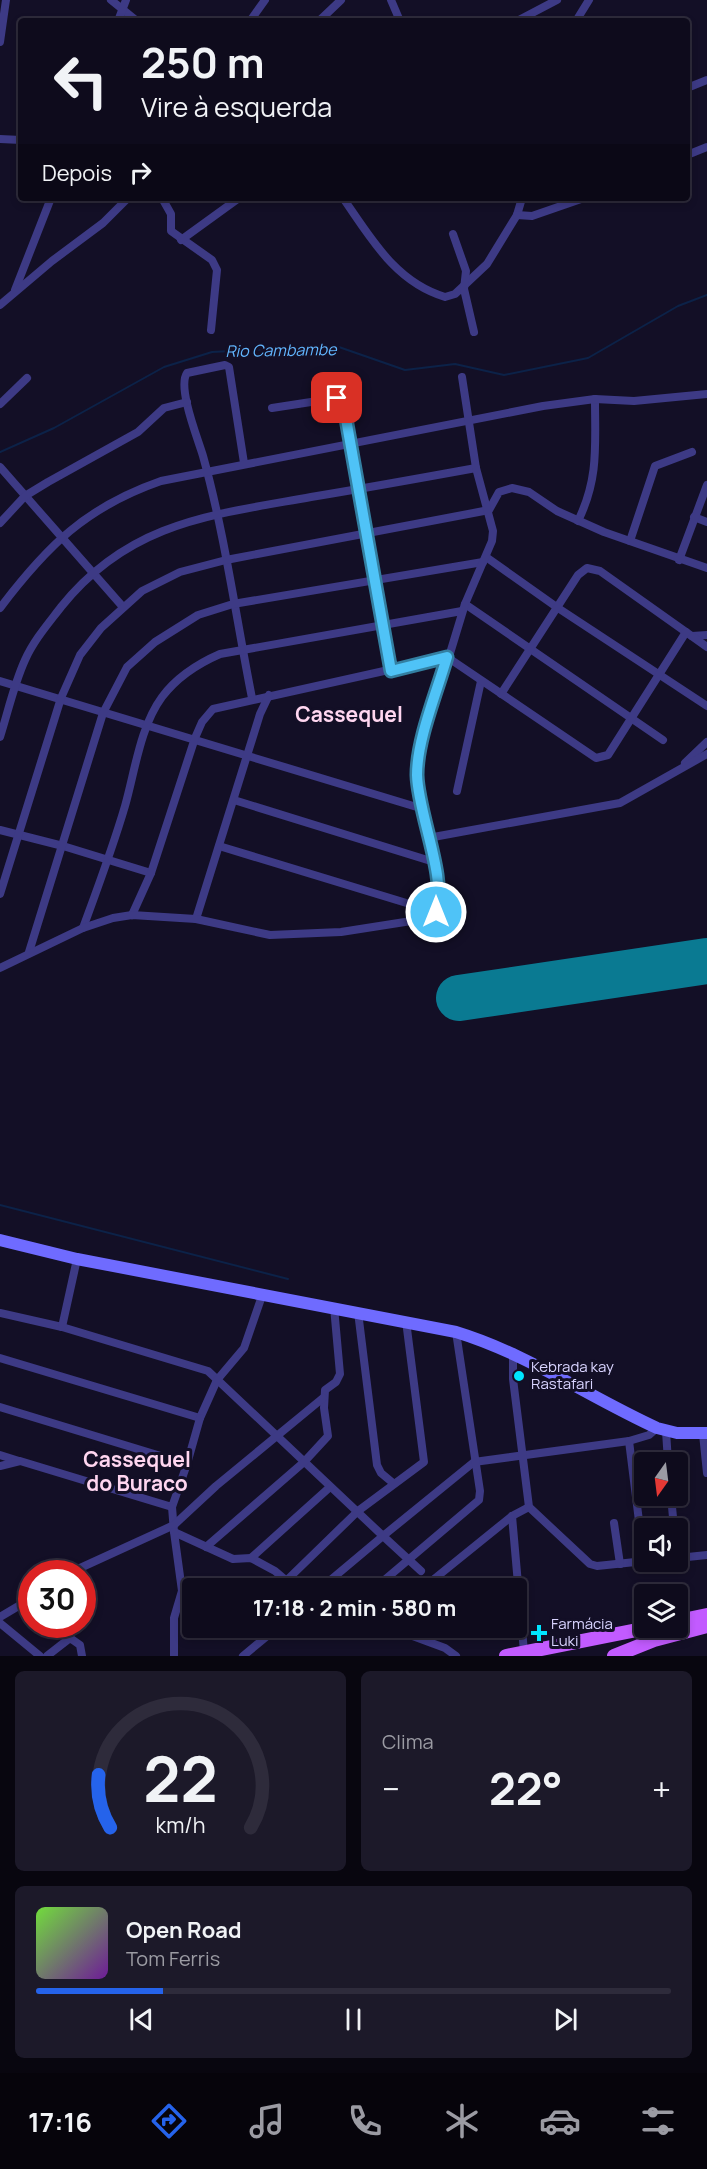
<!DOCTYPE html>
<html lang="pt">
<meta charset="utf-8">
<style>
body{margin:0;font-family:Manrope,sans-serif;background:#1c1929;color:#f1f3f6;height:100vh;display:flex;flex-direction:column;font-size:22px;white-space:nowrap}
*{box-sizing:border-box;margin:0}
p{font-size:20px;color:#9b9ba3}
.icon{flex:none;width:33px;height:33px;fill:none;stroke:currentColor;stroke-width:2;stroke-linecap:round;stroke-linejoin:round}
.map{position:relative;height:1656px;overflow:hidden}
.drawer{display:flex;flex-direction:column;gap:15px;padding:15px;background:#08060f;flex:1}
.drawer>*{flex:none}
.banner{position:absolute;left:18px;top:18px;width:672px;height:183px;border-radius:6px;box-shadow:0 3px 9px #0003,0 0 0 2px #2e2b3b;background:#0e0b1c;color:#f1f3f6;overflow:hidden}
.needle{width:39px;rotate:194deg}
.fabs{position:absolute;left:634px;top:1452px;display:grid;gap:12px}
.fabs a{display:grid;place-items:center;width:54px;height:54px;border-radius:6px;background:#0e0b1c;box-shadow:0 3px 9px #0003,0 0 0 2px #2e2b3b;font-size:30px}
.speed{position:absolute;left:18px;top:1560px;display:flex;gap:12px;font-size:30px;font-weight:700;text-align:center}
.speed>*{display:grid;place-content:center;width:78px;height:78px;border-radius:50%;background:#0e0b1c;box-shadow:0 3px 9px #0003,0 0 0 2px #2e2b3b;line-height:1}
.speed .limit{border:9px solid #d22;background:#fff;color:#111}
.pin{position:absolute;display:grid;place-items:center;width:51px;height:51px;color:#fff;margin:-26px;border-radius:12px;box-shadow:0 3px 9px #0006}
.me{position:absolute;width:66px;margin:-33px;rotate:0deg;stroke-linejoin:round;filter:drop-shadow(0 0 4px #0008)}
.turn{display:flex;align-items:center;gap:21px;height:126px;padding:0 24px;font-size:27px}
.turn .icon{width:78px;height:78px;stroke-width:2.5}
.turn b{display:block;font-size:42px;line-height:51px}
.then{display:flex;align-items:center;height:57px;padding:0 24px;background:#0003;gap:12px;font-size:22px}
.big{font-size:45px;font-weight:700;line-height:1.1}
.drawer .tile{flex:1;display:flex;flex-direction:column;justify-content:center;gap:9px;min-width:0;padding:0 21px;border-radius:9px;background:#1c1929}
.drawer .dial{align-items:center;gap:0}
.dial svg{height:156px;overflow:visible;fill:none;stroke:#2e2b3b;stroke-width:7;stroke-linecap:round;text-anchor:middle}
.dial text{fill:#f1f3f6;stroke:none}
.song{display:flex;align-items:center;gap:18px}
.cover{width:72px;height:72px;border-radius:9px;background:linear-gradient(135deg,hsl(100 70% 55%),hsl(280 70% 35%))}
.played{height:6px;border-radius:3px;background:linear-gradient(90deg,#2563eb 20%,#2e2b3b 20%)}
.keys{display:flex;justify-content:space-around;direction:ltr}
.heat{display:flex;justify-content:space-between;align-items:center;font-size:33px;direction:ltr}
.drawer .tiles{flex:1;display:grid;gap:15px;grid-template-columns:1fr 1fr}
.tile:last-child{grid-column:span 2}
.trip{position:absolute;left:182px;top:1578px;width:345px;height:60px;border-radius:6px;background:#0e0b1c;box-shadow:0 3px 9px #0003,0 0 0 2px #2e2b3b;font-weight:700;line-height:60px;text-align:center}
.tab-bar{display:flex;height:96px;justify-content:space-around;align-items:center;background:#06040b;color:#9b9ba3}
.tab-bar .icon{width:42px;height:42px}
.tab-bar .selected{color:#2563eb}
.tab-bar b{font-size:27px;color:#f1f3f6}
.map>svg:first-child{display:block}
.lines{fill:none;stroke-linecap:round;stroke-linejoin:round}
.stream{stroke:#0c2248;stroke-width:2}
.runway{stroke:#0a7a92;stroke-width:46}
.street{stroke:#3d3a85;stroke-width:8}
.secondary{stroke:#6f6bff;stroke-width:12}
.primary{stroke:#c25bff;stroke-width:14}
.route-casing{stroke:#337fa1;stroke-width:15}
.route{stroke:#4fc3f7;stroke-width:10}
.poi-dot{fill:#00e5ff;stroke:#130f26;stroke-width:2}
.labels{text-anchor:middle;stroke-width:6;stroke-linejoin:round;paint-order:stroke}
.poi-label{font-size:15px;fill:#d9d4ff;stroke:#130f26;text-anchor:start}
.water-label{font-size:16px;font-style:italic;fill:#62b6ff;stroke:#130f26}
.district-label{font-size:21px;font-weight:bold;fill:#ffd6f0;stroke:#130f26}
</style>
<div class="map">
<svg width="707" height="1656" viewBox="0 0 707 1656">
<rect width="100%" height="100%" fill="#130f26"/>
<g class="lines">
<g class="stream">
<polyline points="0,452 54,428 164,367 212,352 336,346 405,370 455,364 504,375 588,358 678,306 707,295"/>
<polyline points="0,1205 288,1279"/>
</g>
<polyline class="runway" points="459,998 707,961"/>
<g class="street">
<polyline points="111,0 137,21"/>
<polyline points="391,0 400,21"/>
<polyline points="118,21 126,0"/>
<polyline points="250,21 265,0"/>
<polyline points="319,21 341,0"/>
<polyline points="517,21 557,0"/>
<polyline points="576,21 589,0"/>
<polyline points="0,42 6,0"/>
<polyline points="687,88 707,80"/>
<polyline points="0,139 21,140"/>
<polyline points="687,155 707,147"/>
<polyline points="162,198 171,214 171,231 212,260 217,270 211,330"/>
<path d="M343 198C371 238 395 282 445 297L455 294 487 264 517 215 522 198"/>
<polyline points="517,215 532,216 584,198"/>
<polyline points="453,234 466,271 464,289 474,332"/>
<polyline points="181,240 239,198"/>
<polyline points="15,290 51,198"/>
<polyline points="0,305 52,261 103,223 128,198"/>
<polyline points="0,404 27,378"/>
<polyline points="272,408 337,398 343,402 391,671"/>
<path d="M244 463 229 367 225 365 187 373C177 387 198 439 203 456 225 535 236 618 252 698"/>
<polyline points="0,467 123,607"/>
<polyline points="694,517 707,522"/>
<path d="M578 521C599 478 595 445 595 399"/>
<polyline points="0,523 25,496 48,482 138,432 164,408 187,402"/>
<polyline points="630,541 655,466 692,452"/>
<polyline points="486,557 558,608 707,706"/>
<polyline points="679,560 707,485"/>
<polyline points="465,604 663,740"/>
<path d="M0 608C47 546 86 507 161 481L543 406 595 399 634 401 707 394"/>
<polyline points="692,636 707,635"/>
<polyline points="0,681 420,808"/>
<polyline points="501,694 578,575 587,568 600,571 707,647"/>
<path d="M0 737C8 712 14 684 25 660 34 640 48 624 61 607 129 522 211 515 311 497 366 488 421 478 476 468"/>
<polyline points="685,763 707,742"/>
<polyline points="457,791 481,681"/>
<polyline points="234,800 434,862"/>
<polyline points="0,830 63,846 151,873"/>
<polyline points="428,838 620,803 707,754"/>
<polyline points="219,846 436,912"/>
<polyline points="0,894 61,698 80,655 101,628 142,591 180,572 226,560 489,510 499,492 512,488 529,492 557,511 604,532 707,568"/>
<polyline points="132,915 151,873 195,738 202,722 213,709 447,657 596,758 608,755 686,632"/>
<polyline points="196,919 260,714 269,695"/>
<path d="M83 928C98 887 113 847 125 806 135 771 140 727 162 697 177 677 197 664 220 654L462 611"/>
<polyline points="29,952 103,713 127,667 155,642 198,615 233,604 483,562"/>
<polyline points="0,968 83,928 113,918 132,915 196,919 270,935 341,932 424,919 432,917 439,904 434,862 420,808 417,774 420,752 465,604 492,541 493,531 476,468 462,377"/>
<polyline points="358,1312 377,1465 381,1473 393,1483"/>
<polyline points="0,1313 62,1327 208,1371 383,1536 474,1462 629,1441 649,1435 657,1428"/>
<polyline points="62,1327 77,1259"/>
<polyline points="513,1352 513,1379 529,1507 590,1564 597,1566 645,1561"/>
<polyline points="0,1358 200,1418 217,1380 244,1348 263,1293"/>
<polyline points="0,1407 187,1464 200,1418"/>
<polyline points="666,1431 668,1462"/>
<polyline points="703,1434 707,1473"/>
<polyline points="629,1441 644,1561"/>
<polyline points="0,1455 19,1461"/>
<polyline points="0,1466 20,1461 172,1507 187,1464"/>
<polyline points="671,1496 674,1528"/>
<polyline points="172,1507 174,1532 233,1559 251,1558 275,1571 295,1588"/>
<polyline points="512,1516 524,1652"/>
<polyline points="614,1523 620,1564"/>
<polyline points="206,1547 304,1462 328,1436 324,1408 325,1390 336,1382 340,1374 334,1307"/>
<polyline points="251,1558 330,1487"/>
<polyline points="678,1558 707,1555"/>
<polyline points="67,1574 174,1525 216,1486 323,1398"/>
<polyline points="287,1580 358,1511 424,1462 406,1321"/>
<polyline points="321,1588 383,1536 421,1571"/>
<polyline points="375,1588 479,1500 480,1491 456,1332"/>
<polyline points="423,1588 512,1516 529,1507"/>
<polyline points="0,1617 32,1598"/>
<polyline points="0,1623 40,1656"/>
<polyline points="391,1628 445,1648 456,1656"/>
<polyline points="47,1656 70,1638 80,1645 82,1656"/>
<polyline points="174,1656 174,1618 182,1591 174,1532"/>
<polyline points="243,1656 277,1628"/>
</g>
<path class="secondary" d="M0 1240 77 1259 456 1332C528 1354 589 1397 657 1428L677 1433H707"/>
<g class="primary">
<polyline points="678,1621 707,1615"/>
<polyline points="506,1656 647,1628"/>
<polyline points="614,1656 654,1640 707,1626"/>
</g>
</g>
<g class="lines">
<defs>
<path id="route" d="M337 398 343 402 391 671 447 657C437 692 417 739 417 775 418 814 447 877 436 912"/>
</defs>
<use href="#route" class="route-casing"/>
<use href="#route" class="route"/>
</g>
<g class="poi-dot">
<circle cx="519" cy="1376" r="6"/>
<path d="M536 1624h6v6h6v6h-6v6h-6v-6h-6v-6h6z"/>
</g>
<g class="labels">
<g class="poi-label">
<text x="531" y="1372">Kebrada kay<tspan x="531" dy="17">Rastafari</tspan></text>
<text x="551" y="1629">Farmácia<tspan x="551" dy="17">Luki</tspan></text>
</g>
<g class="water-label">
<text transform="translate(281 350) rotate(-1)" y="6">Rio Cambambe</text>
</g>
<g class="district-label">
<text x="349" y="722">Cassequel</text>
<text x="137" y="1467">Cassequel<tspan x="137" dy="24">do Buraco</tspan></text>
</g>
</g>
</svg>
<div class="fabs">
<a><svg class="needle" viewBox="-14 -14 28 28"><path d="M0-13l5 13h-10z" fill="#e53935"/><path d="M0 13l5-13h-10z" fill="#9b9ba3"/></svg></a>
<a><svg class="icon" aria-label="sound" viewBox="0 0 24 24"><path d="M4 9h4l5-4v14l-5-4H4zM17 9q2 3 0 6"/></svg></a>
<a><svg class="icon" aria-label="layers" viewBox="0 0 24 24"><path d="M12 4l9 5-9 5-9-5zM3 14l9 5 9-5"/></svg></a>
</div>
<div class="speed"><div class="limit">30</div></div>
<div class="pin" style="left:337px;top:398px;background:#d93025"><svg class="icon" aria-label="arrive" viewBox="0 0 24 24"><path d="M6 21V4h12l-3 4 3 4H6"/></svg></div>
<svg class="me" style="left:436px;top:912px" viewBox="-20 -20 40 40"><circle r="17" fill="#4fc3f7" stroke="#fff" stroke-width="3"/><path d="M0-11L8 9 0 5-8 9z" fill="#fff"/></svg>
<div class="trip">17:18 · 2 min · 580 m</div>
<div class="banner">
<div class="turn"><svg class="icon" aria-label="left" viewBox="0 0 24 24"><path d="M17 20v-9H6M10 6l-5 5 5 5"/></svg><div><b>250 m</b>Vire à esquerda</div></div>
<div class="then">Depois<svg class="icon" aria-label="right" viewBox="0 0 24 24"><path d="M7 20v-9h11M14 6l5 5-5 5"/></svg></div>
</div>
</div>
<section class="drawer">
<div class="tiles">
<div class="tile dial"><svg viewBox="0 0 100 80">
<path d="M14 69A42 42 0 1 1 86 69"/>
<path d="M14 69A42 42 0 0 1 8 42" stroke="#2563eb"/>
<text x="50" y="56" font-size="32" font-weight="700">22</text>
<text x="50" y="72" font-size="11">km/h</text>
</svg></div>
<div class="tile"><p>Clima</p>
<div class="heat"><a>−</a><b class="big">22°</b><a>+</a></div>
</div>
<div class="tile">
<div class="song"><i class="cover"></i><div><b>Open Road</b><p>Tom Ferris</p></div></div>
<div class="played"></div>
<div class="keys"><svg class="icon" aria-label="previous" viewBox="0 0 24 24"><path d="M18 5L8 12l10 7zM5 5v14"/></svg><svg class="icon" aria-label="pause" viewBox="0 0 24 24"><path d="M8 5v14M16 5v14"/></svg><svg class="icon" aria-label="next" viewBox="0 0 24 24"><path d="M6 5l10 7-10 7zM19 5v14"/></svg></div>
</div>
</div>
</section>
<nav class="tab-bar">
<b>17:16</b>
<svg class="icon selected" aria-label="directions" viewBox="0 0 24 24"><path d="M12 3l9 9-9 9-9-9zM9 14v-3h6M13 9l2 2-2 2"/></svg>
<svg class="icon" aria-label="music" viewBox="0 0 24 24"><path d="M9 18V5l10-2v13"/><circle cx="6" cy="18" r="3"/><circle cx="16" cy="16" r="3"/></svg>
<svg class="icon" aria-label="phone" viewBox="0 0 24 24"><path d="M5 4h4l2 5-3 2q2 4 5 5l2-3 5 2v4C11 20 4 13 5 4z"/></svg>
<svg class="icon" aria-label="climate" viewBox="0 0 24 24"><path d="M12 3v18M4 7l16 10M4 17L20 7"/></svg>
<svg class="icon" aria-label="car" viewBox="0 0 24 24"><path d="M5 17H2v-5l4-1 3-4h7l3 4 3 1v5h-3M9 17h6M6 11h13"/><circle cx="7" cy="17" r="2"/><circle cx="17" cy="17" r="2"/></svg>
<svg class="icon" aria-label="filters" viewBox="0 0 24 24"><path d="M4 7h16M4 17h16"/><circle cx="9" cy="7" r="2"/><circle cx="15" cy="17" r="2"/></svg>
</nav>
